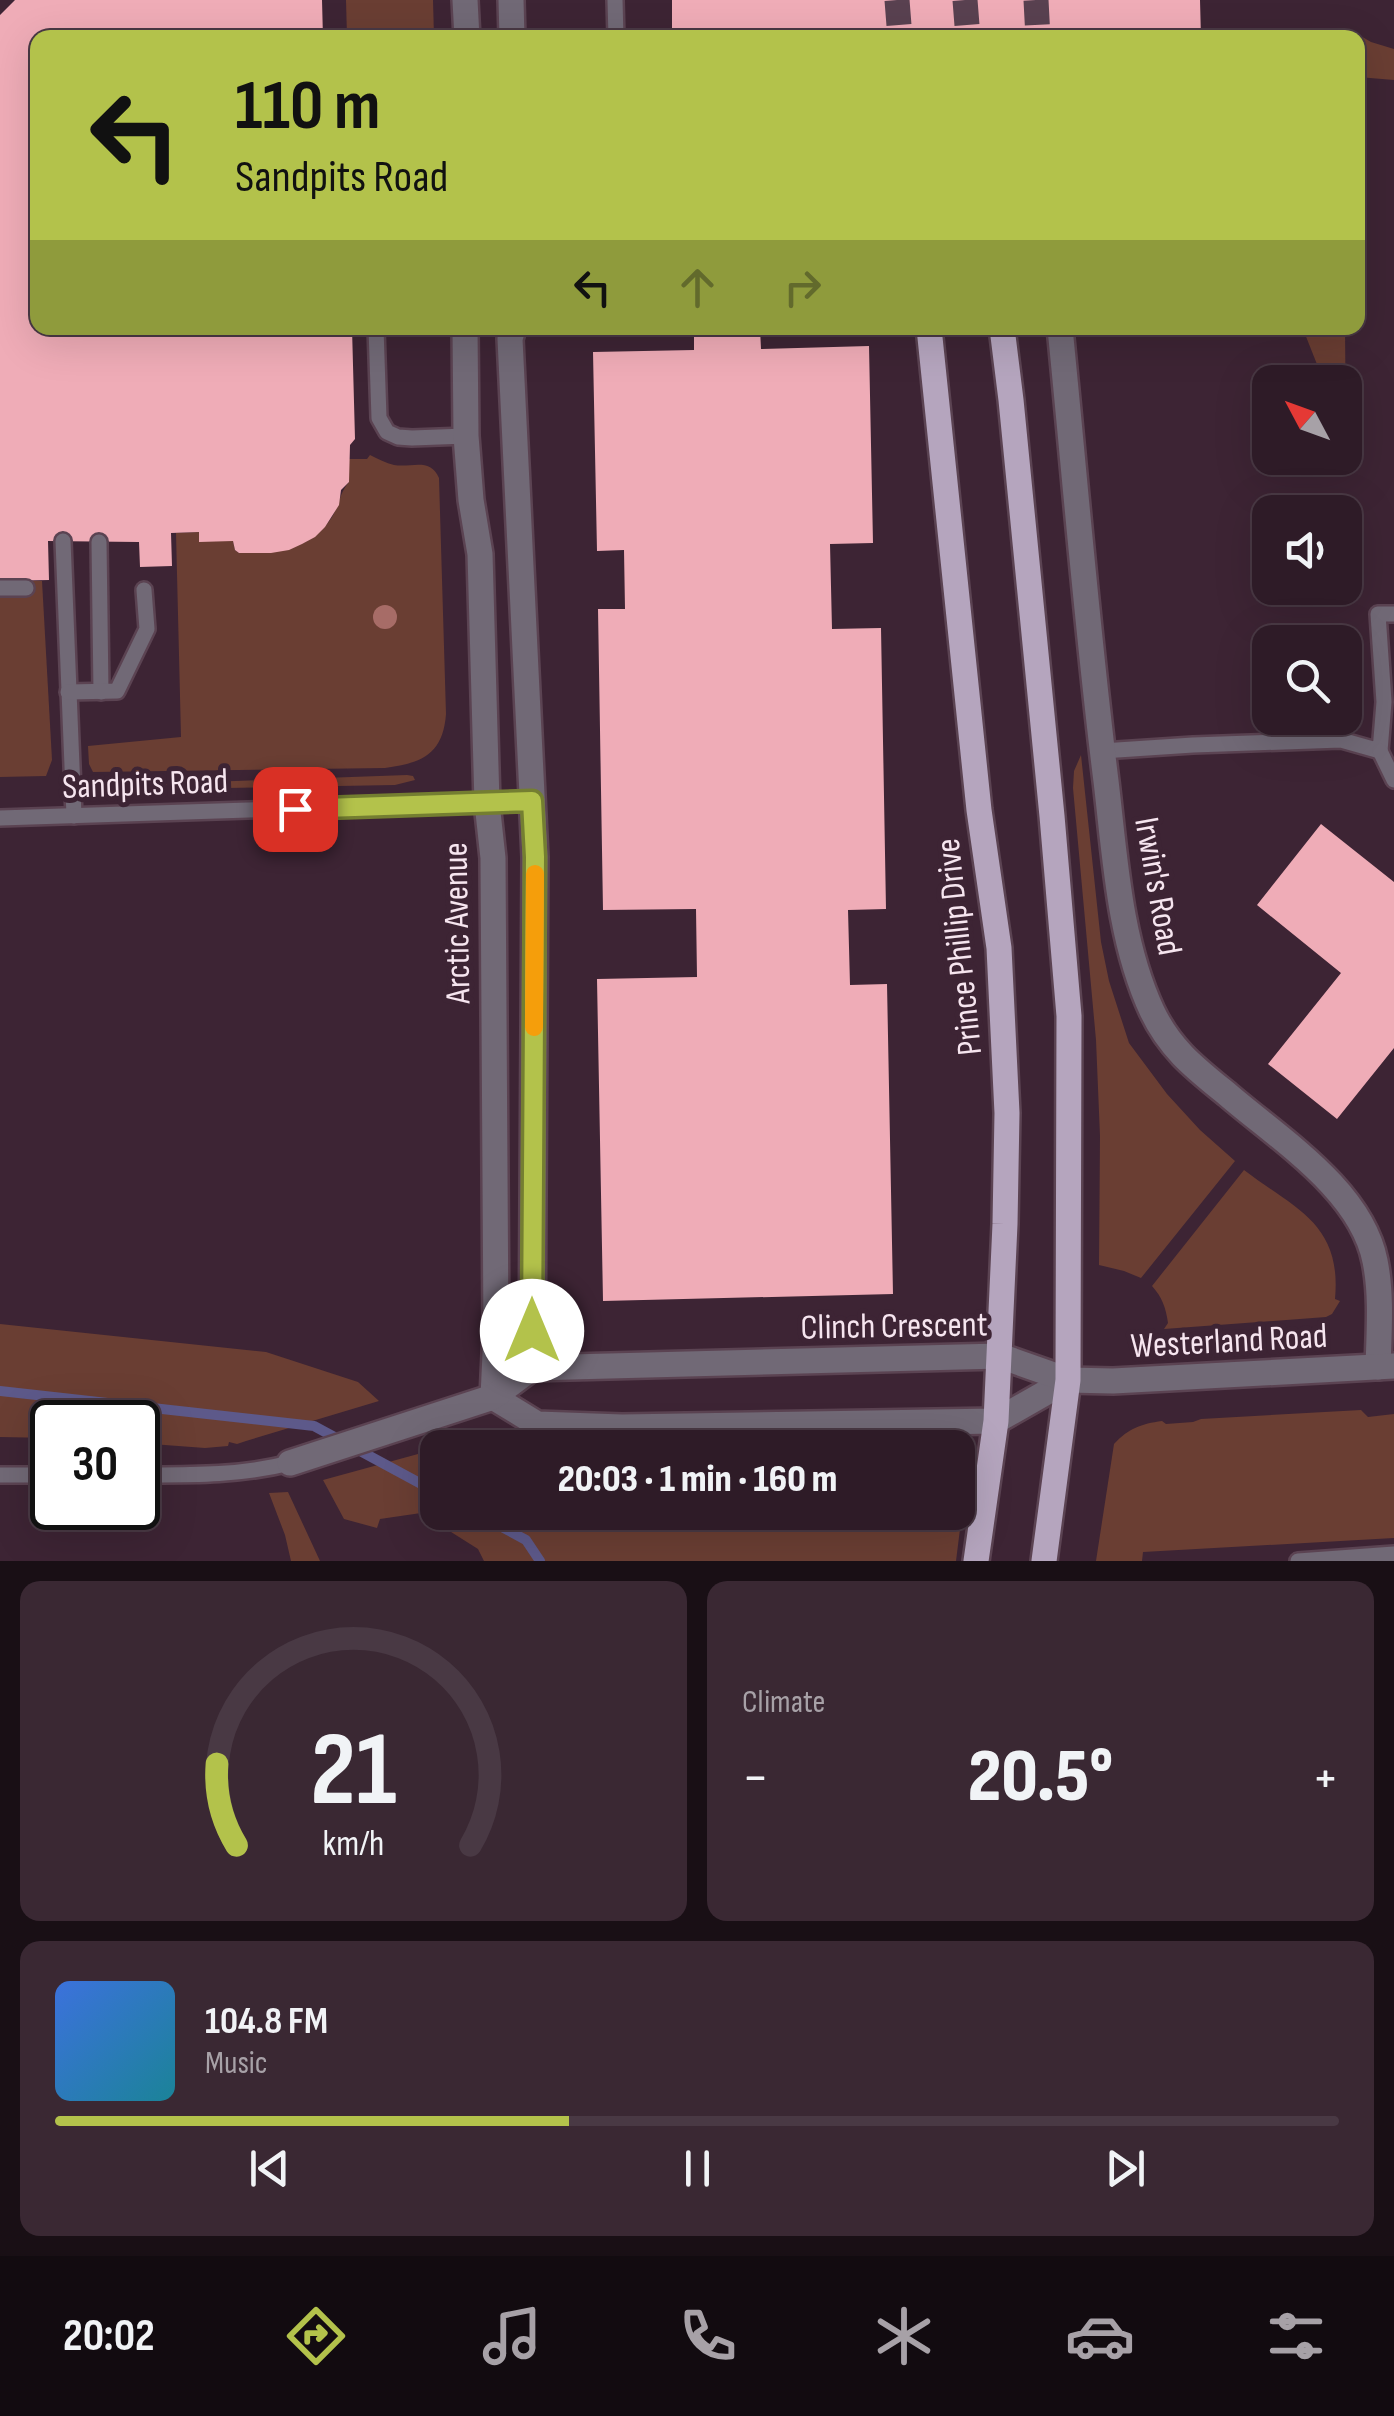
<!DOCTYPE html>
<meta charset="utf-8">
<style>
body{margin:0;font-family:"Sofia Sans Condensed",sans-serif;background:#3a2833;color:#f1f3f6;height:100vh;display:flex;flex-direction:column;font-size:38px;white-space:nowrap}
*{box-sizing:border-box;margin:0}
p{font-size:32px;color:#a7a1a7}
.icon{flex:none;width:55px;height:55px;fill:none;stroke:currentColor;stroke-width:2;stroke-linecap:round;stroke-linejoin:round}
.map{position:relative;height:1561px;overflow:hidden}
.panel{display:flex;flex-direction:column;gap:20px;padding:20px;background:#190f15;flex:1}
.panel>*{flex:none}
.banner{position:absolute;left:30px;top:30px;width:1335px;height:305px;border-radius:20px;box-shadow:0 10px 40px #0002,0 0 0 2px #493944;background:#b3c24b;color:#111;overflow:hidden}
.needle{width:65px;rotate:311deg}
.controls{position:absolute;left:1252px;top:365px;display:grid;gap:20px}
.controls a{display:grid;place-items:center;width:110px;height:110px;border-radius:20px;background:#2e1b27;box-shadow:0 10px 40px #0002,0 0 0 2px #493944;font-size:50px}
.speed{position:absolute;left:30px;top:1400px;display:flex;gap:20px;font-size:50px;font-weight:700;text-align:center}
.speed>*{display:grid;place-content:center;width:130px;height:130px;border-radius:50%;background:#2e1b27;box-shadow:0 10px 40px #0002,0 0 0 2px #493944;line-height:1}
.speed .limit{border:5px solid #111;border-radius:15px;background:#fff;color:#111}
.pin{position:absolute;display:grid;place-items:center;width:85px;height:85px;color:#fff;margin:-42px;border-radius:20px;box-shadow:0 5px 15px #0006}
.me{position:absolute;width:110px;margin:-55px;rotate:0deg;stroke-linejoin:round;filter:drop-shadow(0 0 8px #0008)}
.turn{display:flex;align-items:center;gap:35px;height:210px;padding:0 40px;font-size:45px}
.turn .icon{width:130px;height:130px;stroke-width:2.5}
.turn b{display:block;font-size:70px;line-height:85px}
.lanes{display:flex;align-items:center;height:95px;padding:0 40px;background:#0003;justify-content:center;gap:50px;direction:ltr}
.lanes .off{opacity:.35}
.big{font-size:75px;font-weight:800;line-height:1.1}
.panel .card{flex:1;display:flex;flex-direction:column;justify-content:center;gap:15px;min-width:0;padding:0 35px;border-radius:20px;background:#3a2833}
.panel .dial{align-items:center;gap:0}
.dial svg{height:260px;overflow:visible;fill:none;stroke:#493944;stroke-width:7;stroke-linecap:round;text-anchor:middle}
.dial text{fill:#f1f3f6;stroke:none}
.song{display:flex;align-items:center;gap:30px}
.cover{width:120px;height:120px;border-radius:15px;background:linear-gradient(135deg,hsl(220 70% 55%),hsl(190 70% 35%))}
.played{height:10px;border-radius:5px;background:linear-gradient(90deg,#b3c24b 40%,#493944 40%)}
.keys{display:flex;justify-content:space-around;direction:ltr}
.heat{display:flex;justify-content:space-between;align-items:center;font-size:55px;direction:ltr}
.panel .tiles{flex:1;display:grid;gap:20px;grid-template-columns:1fr 1fr}
.card:last-child{grid-column:span 2}
.trip{position:absolute;left:420px;top:1430px;width:555px;height:100px;border-radius:20px;background:#2e1b27;box-shadow:0 10px 40px #0002,0 0 0 2px #493944;font-weight:800;line-height:100px;text-align:center}
.tabs{display:flex;height:160px;justify-content:space-around;align-items:center;background:#120b10;color:#a7a1a7}
.tabs .icon{width:70px;height:70px}
.tabs .current{color:#b3c24b}
.tabs b{font-size:45px;color:#f1f3f6}
.map>svg:first-child{display:block}
.green{fill:#6a3e33}
.lines{fill:none;stroke-linecap:round;stroke-linejoin:round}
.stream{stroke:#5d598a;stroke-width:10}
.building{fill:#efacb7}
.minor-tunnel{stroke:#594150;stroke-width:25;stroke-dasharray:25 12;stroke-linecap:butt}
.primary-tunnel{stroke:#594150;stroke-width:25;stroke-dasharray:25 12;stroke-linecap:butt}
.service-casing{stroke:#5b4352;stroke-width:20}
.minor-casing{stroke:#5b4352;stroke-width:30}
.primary-casing{stroke:#5b4352;stroke-width:30}
.service{stroke:#716976;stroke-width:15}
.minor{stroke:#716976;stroke-width:25}
.primary{stroke:#b5a5be;stroke-width:25}
.tree{fill:#a76c67}
.route-casing{stroke:#747e31;stroke-width:25}
.route{stroke:#b3c24b;stroke-width:18}
.slow{stroke:#f59e0b;stroke-width:18}
.labels{text-anchor:middle;stroke-width:10;stroke-linejoin:round;paint-order:stroke}
.street-label{font-size:35px;fill:#f6e5ef;stroke:#3d2434}
</style>
<div class="map">
<svg width="1394" height="1561" viewBox="0 0 1394 1561">
<rect width="100%" height="100%" fill="#3d2434"/>
<g class="green">
<polygon points="346,0 433,0 434,37 347,37"/>
<polygon points="1359,35 1371,42 1394,49 1394,80 1358,77 1358,38 1354,37"/>
<polygon points="1305,328 1345,328 1346,440 1345,382 1324,382 1305,334"/>
<path d="M370 455C378 459 386 463 394 465 412 468 430 457 439 478L446 714C443 755 421 763 385 768L93 772 89 764 88 746 181 737 176 533 199 532 233 541 235 550 239 553C276 553 310 551 332 517 339 505 340 492 349 482V459H367Z"/>
<polygon points="26,581 42,581 52,760 46,776 0,777 0,595"/>
<polygon points="1081,755 1101,942 1109,981 1129,1043 1167,1094 1200,1130 1235,1161 1141,1278 1124,1271 1099,1265 1100,1136 1096,1040 1073,788 1074,771"/>
<polygon points="407,775 413,776 415,780 395,785 103,790 97,789 96,786"/>
<path d="M1244 1170C1295 1209 1342 1223 1335 1299L1340 1301 1332 1314 1326 1317 1164 1329 1168 1323C1166 1308 1162 1297 1152 1286Z"/>
<polygon points="0,1324 266,1352 358,1382 379,1401 246,1441 237,1444 229,1442 228,1446 205,1448 138,1443 138,1422 52,1422 52,1438 0,1437"/>
<path d="M1361 1410 1368 1417 1394 1414V1538L1143 1552 1142 1561H1096L1114 1444C1129 1428 1141 1424 1162 1421L1166 1424 1193 1422 1201 1419Z"/>
<polygon points="437,1452 438,1512 958,1512 958,1476 963,1471 964,1497 956,1561 484,1561 478,1549 421,1513 380,1519 377,1528 344,1519 323,1480 418,1454"/>
<polygon points="288,1492 320,1561 291,1561 285,1535 269,1493"/>
</g>
<g class="lines">
<g class="stream">
<polyline points="0,1391 314,1426 438,1493"/>
<polyline points="474,1512 526,1540 540,1561"/>
</g>
</g>
<g class="building">
<polygon points="15,0 322,0 323,38 38,38 38,328 352,328 355,439 350,445 349,482 341,490 339,505 325,527 315,537 302,544 289,550 271,553 239,553 235,550 233,541 199,542 199,532 171,533 172,566 140,567 139,542 48,541 49,580 0,581 0,15"/>
<polygon points="672,0 1200,0 1201,38 661,38 661,32 672,31"/>
<polygon points="694,328 760,328 761,349 869,346 873,543 830,544 832,629 881,628 886,909 848,910 850,985 887,984 893,1294 603,1301 597,979 697,977 696,909 603,910 598,609 625,609 624,550 597,551 593,352 694,350"/>
<polygon points="1321,824 1394,882 1394,1048 1337,1119 1268,1064 1341,973 1257,905"/>
</g>
<g class="lines">
<polyline class="minor-tunnel" points="1036,0 1038,38"/>
<g class="primary-tunnel">
<polyline points="897,0 900,38"/>
<polyline points="965,0 968,38"/>
</g>
<defs>
<g id="service">
<polyline points="615,0 616,38"/>
<polyline points="376,328 379,418 387,432 398,437 412,438 466,436"/>
<polyline points="63,541 74,816"/>
<polyline points="99,542 101,692"/>
<polyline points="0,588 26,588"/>
<polyline points="68,692 117,691 147,629 144,590"/>
<polyline points="1102,751 1193,745 1341,740 1380,751 1384,702 1378,614 1394,614"/>
<polyline points="1380,751 1394,780"/>
<polyline points="0,818 532,801"/>
<polyline points="0,1475 52,1475"/>
<path d="M138 1475C189 1475 239 1476 290 1463"/>
<polyline points="1298,1561 1394,1554"/>
</g>
<g id="minor">
<polyline points="465,0 467,38"/>
<polyline points="511,0 512,38"/>
<polyline points="465,328 466,436 471,500 480,554 487,803 493,858 496,1332 493,1397"/>
<polyline points="513,328 510,339 535,857 532,1368"/>
<path d="M1060 328C1075 478 1087 630 1106 781 1115 856 1119 940 1152 1011 1170 1049 1195 1068 1227 1094 1279 1139 1361 1190 1375 1261 1382 1295 1379 1332 1378 1367"/>
<polyline points="493,1397 537,1424 622,1427 996,1421 1068,1380"/>
<polyline points="290,1463 493,1397 532,1368 1000,1356 1068,1380 1113,1381 1394,1366"/>
</g>
<g id="primary">
<polyline points="929,328 979,810 999,948 1007,1113 1005,1224 996,1421 976,1561"/>
<polyline points="1002,328 1011,400 1052,816 1069,1016 1068,1380 1044,1561"/>
</g>
</defs>
<use href="#service" class="service-casing"/>
<use href="#minor" class="minor-casing"/>
<use href="#primary" class="primary-casing"/>
<use href="#service" class="service"/>
<use href="#minor" class="minor"/>
<use href="#primary" class="primary"/>
</g>
<circle class="tree" cx="385" cy="617" r="12"/>
<g class="lines">
<defs>
<polyline id="route" points="295,809 532,801 535,857 532,1331"/>
</defs>
<use href="#route" class="route-casing"/>
<use href="#route" class="route"/>
<polyline class="slow" points="534,1027 535,874"/>
</g>
<g class="labels">
<g class="street-label">
<text transform="translate(145 783) rotate(-2)" y="12">Sandpits Road</text>
<text transform="translate(1159 886) rotate(80)" y="12">Irwin's Road</text>
<text transform="translate(456 923) rotate(-91)" y="12">Arctic Avenue</text>
<text transform="translate(958 947) rotate(-96)" y="12">Prince Phillip Drive</text>
<text transform="translate(894 1325) rotate(-1)" y="12">Clinch Crescent</text>
<text transform="translate(1229 1340) rotate(-3)" y="12">Westerland Road</text>
</g>
</g>
</svg>
<div class="controls">
<a><svg class="needle" viewBox="-14 -14 28 28"><path d="M0-13l5 13h-10z" fill="#e53935"/><path d="M0 13l5-13h-10z" fill="#a7a1a7"/></svg></a>
<a><svg class="icon" aria-label="sound" viewBox="0 0 24 24"><path d="M4 9h4l5-4v14l-5-4H4zM17 9q2 3 0 6"/></svg></a>
<a><svg class="icon" aria-label="search" viewBox="0 0 24 24"><circle cx="10" cy="10" r="6"/><path d="M15 15l6 6"/></svg></a>
</div>
<div class="speed"><div class="limit">30</div></div>
<div class="pin" style="left:295px;top:809px;background:#d93025"><svg class="icon" aria-label="arrive" viewBox="0 0 24 24"><path d="M6 21V4h12l-3 4 3 4H6"/></svg></div>
<svg class="me" style="left:532px;top:1331px" viewBox="-20 -20 40 40"><circle r="19" fill="#fff"/><path d="M0-13L10 11 0 6-10 11z" fill="#b3c24b"/></svg>
<div class="trip">20:03 · 1 min · 160 m</div>
<div class="banner">
<div class="turn"><svg class="icon" aria-label="left" viewBox="0 0 24 24"><path d="M17 20v-9H6M10 6l-5 5 5 5"/></svg><div><b>110 m</b>Sandpits Road</div></div>
<div class="lanes"><svg class="icon" aria-label="left" viewBox="0 0 24 24"><path d="M17 20v-9H6M10 6l-5 5 5 5"/></svg><svg class="icon off" aria-label="ahead" viewBox="0 0 24 24"><path d="M12 20V5M6 11l6-6 6 6"/></svg><svg class="icon off" aria-label="right" viewBox="0 0 24 24"><path d="M7 20v-9h11M14 6l5 5-5 5"/></svg></div>
</div>
</div>
<section class="panel">
<div class="tiles">
<div class="card dial"><svg viewBox="0 0 100 80">
<path d="M14 69A42 42 0 1 1 86 69"/>
<path d="M14 69A42 42 0 0 1 8 44" stroke="#b3c24b"/>
<text x="50" y="56" font-size="32" font-weight="700">21</text>
<text x="50" y="72" font-size="11">km/h</text>
</svg></div>
<div class="card"><p>Climate</p>
<div class="heat"><a>−</a><b class="big">20.5°</b><a>+</a></div>
</div>
<div class="card">
<div class="song"><i class="cover"></i><div><b>104.8 FM</b><p>Music</p></div></div>
<div class="played"></div>
<div class="keys"><svg class="icon" aria-label="previous" viewBox="0 0 24 24"><path d="M18 5L8 12l10 7zM5 5v14"/></svg><svg class="icon" aria-label="pause" viewBox="0 0 24 24"><path d="M8 5v14M16 5v14"/></svg><svg class="icon" aria-label="next" viewBox="0 0 24 24"><path d="M6 5l10 7-10 7zM19 5v14"/></svg></div>
</div>
</div>
</section>
<nav class="tabs">
<b>20:02</b>
<svg class="icon current" aria-label="directions" viewBox="0 0 24 24"><path d="M12 3l9 9-9 9-9-9zM9 14v-3h6M13 9l2 2-2 2"/></svg>
<svg class="icon" aria-label="music" viewBox="0 0 24 24"><path d="M9 18V5l10-2v13"/><circle cx="6" cy="18" r="3"/><circle cx="16" cy="16" r="3"/></svg>
<svg class="icon" aria-label="phone" viewBox="0 0 24 24"><path d="M5 4h4l2 5-3 2q2 4 5 5l2-3 5 2v4C11 20 4 13 5 4z"/></svg>
<svg class="icon" aria-label="climate" viewBox="0 0 24 24"><path d="M12 3v18M4 7l16 10M4 17L20 7"/></svg>
<svg class="icon" aria-label="car" viewBox="0 0 24 24"><path d="M5 17H2v-5l4-1 3-4h7l3 4 3 1v5h-3M9 17h6M6 11h13"/><circle cx="7" cy="17" r="2"/><circle cx="17" cy="17" r="2"/></svg>
<svg class="icon" aria-label="filters" viewBox="0 0 24 24"><path d="M4 7h16M4 17h16"/><circle cx="9" cy="7" r="2"/><circle cx="15" cy="17" r="2"/></svg>
</nav>
